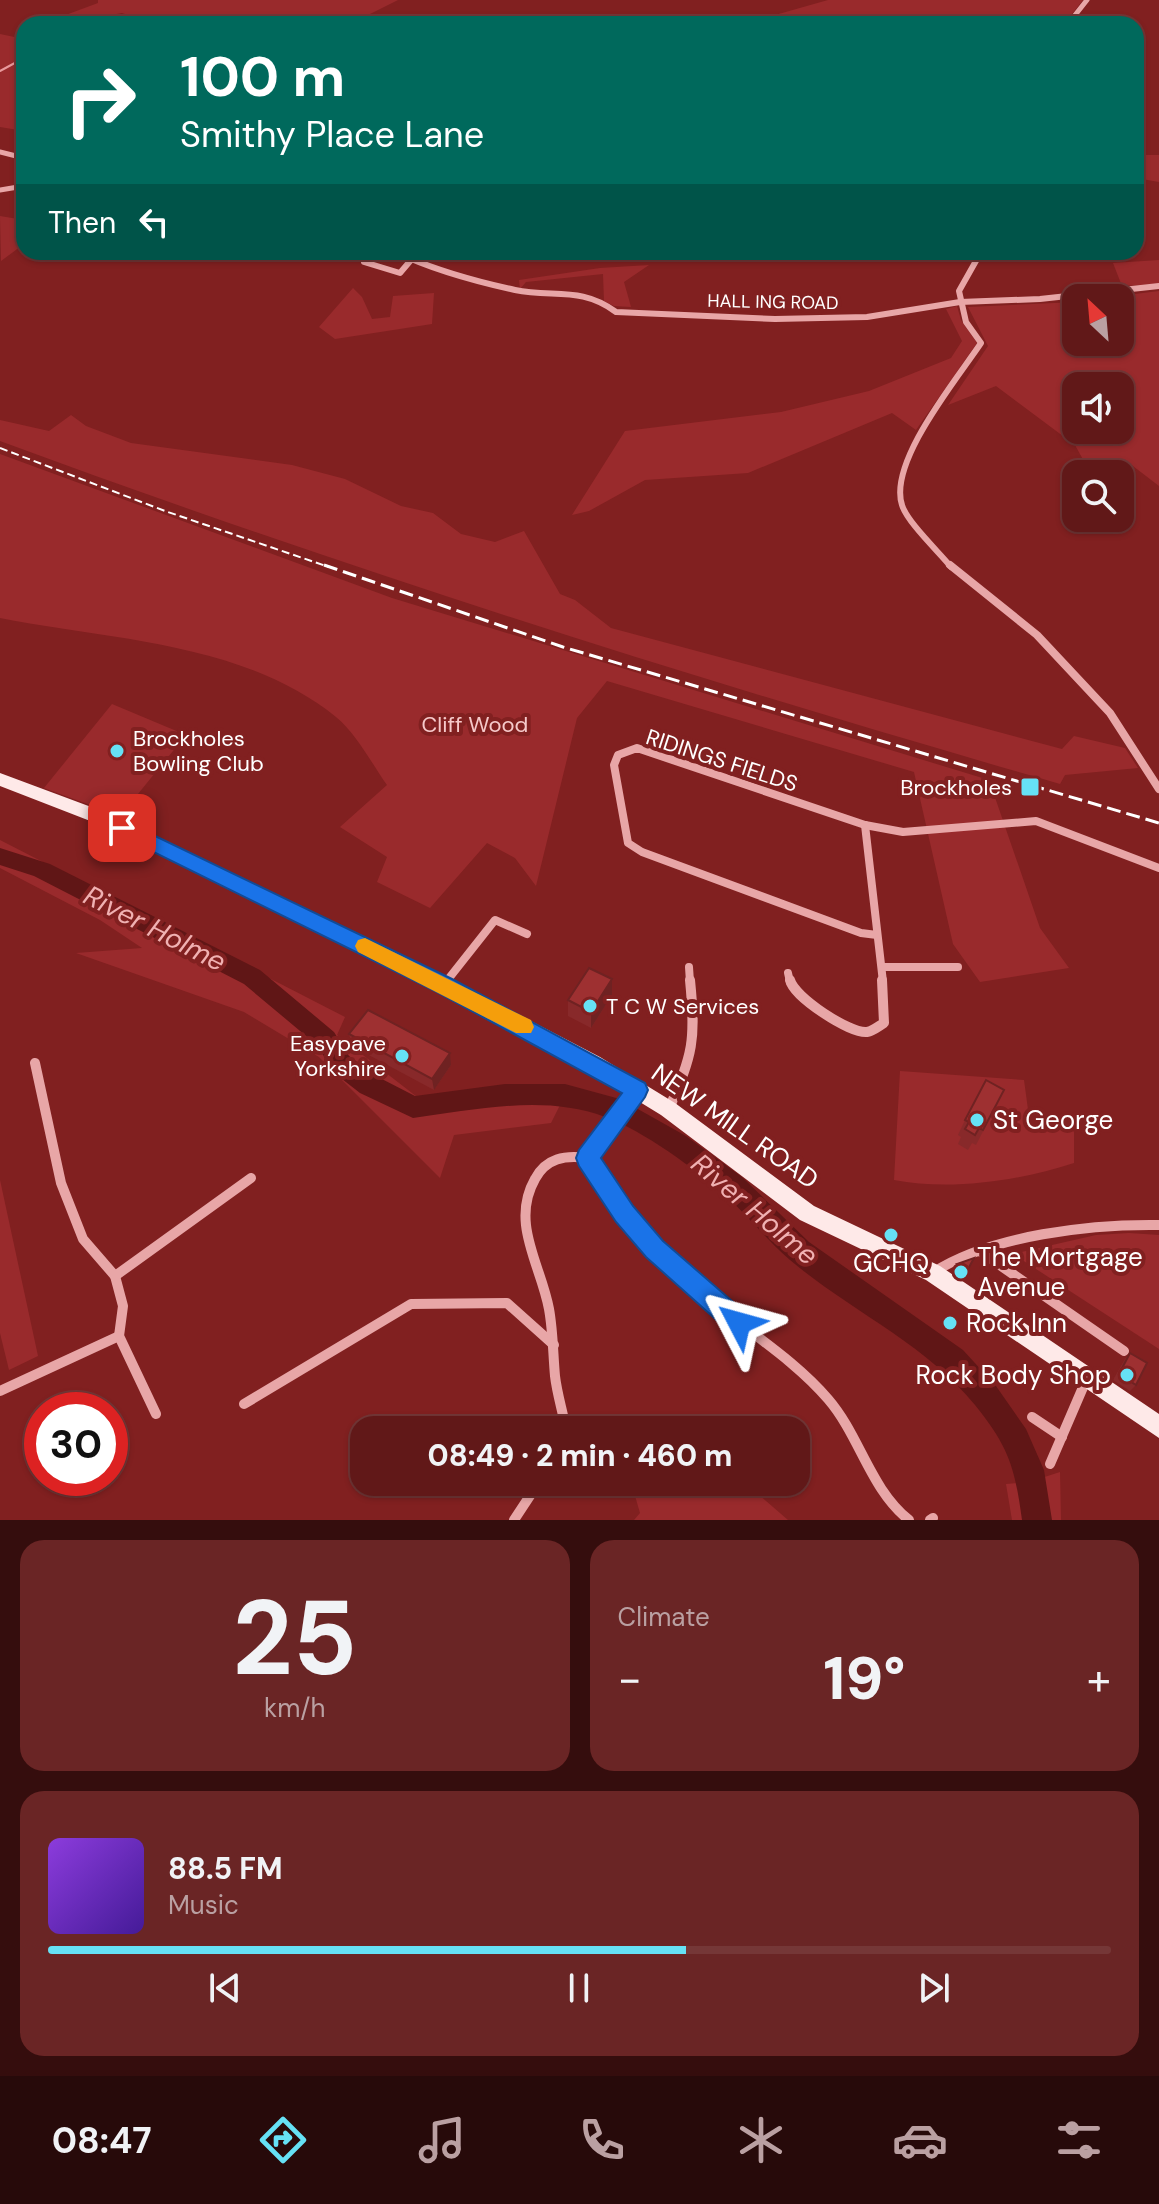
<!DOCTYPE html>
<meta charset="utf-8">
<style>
body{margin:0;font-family:"DM Sans",sans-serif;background:#6a2525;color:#f1f3f6;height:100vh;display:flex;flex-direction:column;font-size:30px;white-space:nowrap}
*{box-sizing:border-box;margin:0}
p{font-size:26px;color:#baa0a2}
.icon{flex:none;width:44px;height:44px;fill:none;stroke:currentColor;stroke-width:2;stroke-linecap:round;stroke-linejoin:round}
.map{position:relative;height:1520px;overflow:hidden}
.sheet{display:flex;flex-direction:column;gap:20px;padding:20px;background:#350d0d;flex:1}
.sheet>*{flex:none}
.banner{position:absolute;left:16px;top:16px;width:1128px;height:244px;border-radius:24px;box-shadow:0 2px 6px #0004,0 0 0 2px #753737;background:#00695c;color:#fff;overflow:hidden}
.needle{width:52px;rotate:334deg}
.tools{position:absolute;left:1062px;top:284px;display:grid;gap:16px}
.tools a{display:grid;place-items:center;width:72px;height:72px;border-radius:16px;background:#611818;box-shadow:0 2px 6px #0004,0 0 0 2px #753737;font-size:40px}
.speed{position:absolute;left:24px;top:1392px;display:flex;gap:16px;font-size:40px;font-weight:700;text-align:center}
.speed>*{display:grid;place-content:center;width:104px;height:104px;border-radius:50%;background:#611818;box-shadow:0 2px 6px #0004,0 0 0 2px #753737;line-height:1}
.speed .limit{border:12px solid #d22;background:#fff;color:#111}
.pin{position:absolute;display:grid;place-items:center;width:68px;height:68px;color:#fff;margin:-34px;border-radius:16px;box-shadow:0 4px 12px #0006}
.me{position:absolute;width:88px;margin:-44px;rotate:309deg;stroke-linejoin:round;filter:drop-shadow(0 0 6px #0008)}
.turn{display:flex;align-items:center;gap:28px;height:168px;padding:0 32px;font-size:36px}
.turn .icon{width:104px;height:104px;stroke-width:2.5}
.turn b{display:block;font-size:56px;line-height:68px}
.then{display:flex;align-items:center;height:76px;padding:0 32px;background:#0003;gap:16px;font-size:30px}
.big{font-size:60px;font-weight:800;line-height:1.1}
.sheet .card{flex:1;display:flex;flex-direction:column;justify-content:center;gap:12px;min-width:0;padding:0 28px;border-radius:24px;background:#6a2525}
.sheet .dial{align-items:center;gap:0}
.dial b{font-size:104px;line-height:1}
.song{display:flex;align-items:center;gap:24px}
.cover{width:96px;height:96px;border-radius:12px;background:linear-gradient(135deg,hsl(270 70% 55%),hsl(260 70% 35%))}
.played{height:8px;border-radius:4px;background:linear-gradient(90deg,#66e1f5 60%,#753737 60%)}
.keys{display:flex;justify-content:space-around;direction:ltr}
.heat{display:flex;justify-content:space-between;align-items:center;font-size:44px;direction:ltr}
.sheet .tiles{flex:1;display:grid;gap:20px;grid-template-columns:1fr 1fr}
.card:last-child{grid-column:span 2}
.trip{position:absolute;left:350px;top:1416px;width:460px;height:80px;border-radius:24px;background:#611818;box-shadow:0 2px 6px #0004,0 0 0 2px #753737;font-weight:800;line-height:80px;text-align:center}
.menu{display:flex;height:128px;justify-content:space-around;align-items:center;background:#270a0a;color:#baa0a2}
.menu .icon{width:56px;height:56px}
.menu .active{color:#66e1f5}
.menu b{font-size:36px;color:#f1f3f6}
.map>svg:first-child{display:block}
.green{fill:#992a2c;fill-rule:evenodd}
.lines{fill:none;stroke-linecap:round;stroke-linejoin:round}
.stream{stroke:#e9999c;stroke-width:2}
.river{fill:#601616;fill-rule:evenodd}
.minor-far3{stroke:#e8a6a7;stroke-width:5}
.minor-far2{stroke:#e8a6a7;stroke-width:6}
.minor-far1{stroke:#e8a6a7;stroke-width:8}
.minor{stroke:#e8a6a7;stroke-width:10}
.primary{fill:#fee9e8;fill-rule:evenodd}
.rail-far1{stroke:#fff;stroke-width:2;stroke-dasharray:8 4;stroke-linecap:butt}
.rail{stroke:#fff;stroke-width:3;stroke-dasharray:14 6;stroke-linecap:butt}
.wall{fill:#88292a}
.shaded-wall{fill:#6f2222}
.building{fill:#9e3031;stroke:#6f2222;stroke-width:2}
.route{fill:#1a73e8;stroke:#114b97;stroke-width:2}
.slow{fill:#f59e0b}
.poi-dot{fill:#66e1f5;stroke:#812020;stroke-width:3}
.labels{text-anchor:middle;stroke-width:8;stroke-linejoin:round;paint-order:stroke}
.far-street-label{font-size:18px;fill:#fff;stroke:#812020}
.park-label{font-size:22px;fill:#f6c9ca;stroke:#812020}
.poi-label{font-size:22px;fill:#fff;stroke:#812020;text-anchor:start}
.street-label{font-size:22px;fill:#fff;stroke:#812020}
.near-poi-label{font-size:26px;fill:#fff;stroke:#812020;text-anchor:start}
.near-street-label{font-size:26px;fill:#fff;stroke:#812020}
.near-water-label{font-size:28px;font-style:italic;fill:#f0b1b2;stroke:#812020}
</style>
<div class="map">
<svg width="1159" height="1520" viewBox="0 0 1159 1520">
<rect width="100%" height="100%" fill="#812020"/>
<g class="green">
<polygon points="98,0 398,0 370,14 368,24 133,24 128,15 122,13 73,22 63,20 63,16 98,3"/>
<polygon points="828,0 1083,0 1064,24 743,24"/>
<polygon points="0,34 24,39 24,131 0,127"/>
<polygon points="1136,155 1159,155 1159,182 1136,178"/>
<polygon points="0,216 24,220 24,244 1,261"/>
<polygon points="1159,260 1159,284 1122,286 1113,263"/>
<polygon points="649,265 624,282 631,307 614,306 604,301 603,274 526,282 520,289 519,280 600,268"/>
<polygon points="353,288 362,297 372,319 390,317 393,296 434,293 432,324 335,339 319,327"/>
<path d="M1159 291V486L1129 463 1101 474H1091L1075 445 996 386 948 405 988 346 968 307 1076 302V342H1120V298H1103ZM1076 386H1120V430H1076Z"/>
<polygon points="957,306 961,320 977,343 916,430 892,413 748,473 645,480 589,511 572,515 625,431 781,412 869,391 951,358 962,341 946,309"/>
<path d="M71 415 86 426 131 443 292 465 345 479 401 506 433 513 461 534 495 542 524 531 560 594 575 600 611 628 1062 749 1074 736 1125 748 1138 768 1065 775 1060 784C702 681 349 570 0 441V420L49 431Z"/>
<path d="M0 454 392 598 989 780 1040 928 1069 968 980 982 953 944 914 772 607 681 577 718 536 886 515 858 487 843 430 908 377 882 387 857 340 827 387 785C372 764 356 733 336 717 243 642 112 640 0 618Z"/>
<polygon points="112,704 186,735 120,816 44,788"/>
<polygon points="0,840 345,1017 337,1035 421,1100 563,1099 551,1123 454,1135 440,1178 319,1057 244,1012 76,953 142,948 100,920 0,868"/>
<path d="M900 1071 1024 1080 1029 1117 1074 1126V1163C1018 1181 951 1191 894 1180Z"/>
<polygon points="0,1180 38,1356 9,1370 0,1333"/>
<polygon points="1129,1233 1159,1235 1159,1349 1013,1254 1096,1235"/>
<polygon points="1060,1472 1061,1520 1012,1520 1006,1484 1029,1482"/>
<polygon points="631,1482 744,1482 788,1520 634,1520 640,1513"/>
</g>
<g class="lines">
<polyline class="stream" points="0,71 24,58"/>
<path class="river" d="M0 848 50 864 260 970 334 1032 349 1056 378 1077 415 1096 505 1084H565L620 1099 686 1136 742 1177 809 1242 963 1350 996 1386 1026 1429 1044 1470 1052 1520H1022C1015 1468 1009 1447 975 1405 925 1343 850 1311 790 1260 767 1240 748 1216 726 1196 694 1168 644 1131 605 1117 544 1094 475 1110 413 1118L360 1093 333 1072 318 1046 244 984 34 876 0 865Z"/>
<g class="minor-far3">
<polyline points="1068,24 1087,0"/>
<polyline points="0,152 24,158"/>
<polyline points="0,190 24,186"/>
</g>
<g class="minor-far2">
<path d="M396 252C433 270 474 281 515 290 553 298 581 286 616 312L775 319 867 317 960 302 1040 299 1159 286"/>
<polyline points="364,262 400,273 411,260"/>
<path d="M951 567C939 552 907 522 902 505 888 462 957 379 981 343L966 322 959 291 981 252"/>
</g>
<g class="minor-far1">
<polyline points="950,565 1037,635 1110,713 1159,789"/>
<polyline points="865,825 883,982"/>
<polyline points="877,935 861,933 642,852 628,843 614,765 618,755 637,748 865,825 903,832 1036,821 1159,868"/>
<polyline points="689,967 690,982"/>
<polyline points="882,967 958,967"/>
<polyline points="788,973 790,982"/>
<polyline points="446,982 495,920 527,934"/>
</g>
<g class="minor">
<path d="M790 980C794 997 850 1034 867 1032 873 1031 879 1026 884 1023L882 980"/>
<polyline points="444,985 448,980"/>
<polyline points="35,1063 61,1183 83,1239 115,1276 123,1306 119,1336 156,1414"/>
<path d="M669 1109C693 1053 696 1041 690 980"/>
<path d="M587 1158C619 1208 657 1254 702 1293 743 1329 792 1357 828 1399 860 1436 870 1489 909 1520"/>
<polyline points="981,1252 1124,1351"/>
<path d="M934 1272C992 1235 1091 1224 1159 1225"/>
<polyline points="115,1276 251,1178"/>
<polyline points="0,1391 119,1336"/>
<polyline points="244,1404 411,1304 507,1303 554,1345"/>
<polyline points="1032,1417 1062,1437"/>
<path d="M566 1430C563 1412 557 1394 555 1376 553 1354 553 1331 549 1309 541 1265 510 1223 535 1179 546 1158 565 1155 587 1158L637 1090"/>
<polyline points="1050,1464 1087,1378"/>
<polyline points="514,1520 539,1482"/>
<polyline points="930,1520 933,1518"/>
</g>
<polygon class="primary" points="0,773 110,814 450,979 600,1057 675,1103 814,1206 940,1266 1159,1414 1159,1438 926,1280 800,1220 661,1115 586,1069 438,991 98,824 0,786"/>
<polyline class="rail-far1" points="0,448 165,511 329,567"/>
<polyline class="rail" points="324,565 563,647 1159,823"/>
</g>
<g class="wall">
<polygon points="612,979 612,995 591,1028 568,1016 568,1000"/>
<polygon points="349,1034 451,1065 434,1090 352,1046"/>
<polygon points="1004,1090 976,1145 972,1143 968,1150 958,1144 961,1137 958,1135 965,1120"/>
<polygon points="974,1258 963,1278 953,1271 957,1264"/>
<polygon points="1130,1353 1136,1385 1130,1391 1113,1380 1125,1359"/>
</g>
<g class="shaded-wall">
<polygon points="612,979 612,995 591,1028 591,1012"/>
<polygon points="450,1053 451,1065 434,1090 432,1079"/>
</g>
<g class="building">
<polygon points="589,968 612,979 591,1012 568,1000"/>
<polygon points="368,1010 450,1053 432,1079 349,1034"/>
<polygon points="986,1080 1004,1090 983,1130 979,1128 975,1135 965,1129 969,1122 965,1120"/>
<polygon points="974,1258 967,1271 957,1264"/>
<polygon points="1130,1353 1147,1363 1136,1385 1119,1374"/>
</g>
<polygon class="route" points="122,820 452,979 645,1083 648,1090 645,1097 601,1158 633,1206 663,1241 747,1314 751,1323 747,1332 739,1335 730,1332 646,1257 616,1222 579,1166 576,1158 579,1150 622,1093 437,992 115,833 115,823"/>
<polygon class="slow" points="365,938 531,1020 534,1027 531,1033 516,1033 358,952 355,946 358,940"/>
<g class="poi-dot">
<circle cx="117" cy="751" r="8"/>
<rect x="1020" y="777" width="20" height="20" rx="4"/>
<circle cx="590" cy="1006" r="8"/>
<circle cx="402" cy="1056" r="8"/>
<circle cx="977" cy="1120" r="8"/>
<circle cx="891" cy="1235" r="8"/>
<circle cx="961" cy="1272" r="8"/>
<circle cx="950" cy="1323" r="8"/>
<circle cx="1127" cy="1375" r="8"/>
</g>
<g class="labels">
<g class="far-street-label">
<text transform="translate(773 302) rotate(1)" y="6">HALL ING ROAD</text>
</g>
<g class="park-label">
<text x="475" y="732">Cliff Wood</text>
</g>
<g class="poi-label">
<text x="133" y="746">Brockholes<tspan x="133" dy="25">Bowling Club</tspan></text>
<text x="1012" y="795" text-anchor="end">Brockholes</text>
<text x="606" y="1014">T C W Services</text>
<text x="386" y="1051" text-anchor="end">Easypave<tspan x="386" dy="25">Yorkshire</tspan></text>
</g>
<g class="street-label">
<text transform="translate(722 760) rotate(18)" y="8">RIDINGS FIELDS</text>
</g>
<g class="near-poi-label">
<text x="993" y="1129">St George</text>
<text x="977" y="1266">The Mortgage<tspan x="977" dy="30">Avenue</tspan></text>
<text x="891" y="1272" text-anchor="middle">GCHQ</text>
<text x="966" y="1332">Rock Inn</text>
<text x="1111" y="1384" text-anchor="end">Rock Body Shop</text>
</g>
<g class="near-street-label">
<text transform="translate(735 1126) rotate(35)" y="9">NEW MILL ROAD</text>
</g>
<g class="near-water-label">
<text transform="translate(155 928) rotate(27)" y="10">River Holme</text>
<text transform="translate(755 1209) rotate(40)" y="10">River Holme</text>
</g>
</g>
</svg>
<div class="tools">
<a><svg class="needle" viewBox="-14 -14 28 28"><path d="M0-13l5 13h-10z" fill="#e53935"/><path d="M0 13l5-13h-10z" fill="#baa0a2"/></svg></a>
<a><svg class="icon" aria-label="sound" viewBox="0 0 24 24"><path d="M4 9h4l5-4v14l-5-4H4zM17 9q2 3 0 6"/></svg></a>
<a><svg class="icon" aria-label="search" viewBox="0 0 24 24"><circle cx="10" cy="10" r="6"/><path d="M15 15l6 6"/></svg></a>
</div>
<div class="speed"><div class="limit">30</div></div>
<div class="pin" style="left:122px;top:828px;background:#d93025"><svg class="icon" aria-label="arrive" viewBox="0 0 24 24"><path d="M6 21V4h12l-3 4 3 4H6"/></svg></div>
<svg class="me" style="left:739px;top:1323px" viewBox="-20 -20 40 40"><path d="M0-17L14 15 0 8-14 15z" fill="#1a73e8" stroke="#fff" stroke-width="4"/></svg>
<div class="trip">08:49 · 2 min · 460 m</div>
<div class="banner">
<div class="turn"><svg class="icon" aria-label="right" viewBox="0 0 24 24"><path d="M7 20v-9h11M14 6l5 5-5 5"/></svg><div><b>100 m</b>Smithy Place Lane</div></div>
<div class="then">Then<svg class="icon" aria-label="left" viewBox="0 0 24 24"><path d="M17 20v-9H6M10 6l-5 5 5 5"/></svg></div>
</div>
</div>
<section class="sheet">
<div class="tiles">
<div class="card dial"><b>25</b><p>km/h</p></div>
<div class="card"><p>Climate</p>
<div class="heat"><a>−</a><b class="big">19°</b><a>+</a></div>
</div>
<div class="card">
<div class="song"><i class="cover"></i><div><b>88.5 FM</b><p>Music</p></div></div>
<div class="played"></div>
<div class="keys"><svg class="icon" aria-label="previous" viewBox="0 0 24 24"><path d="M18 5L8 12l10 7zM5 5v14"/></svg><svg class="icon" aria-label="pause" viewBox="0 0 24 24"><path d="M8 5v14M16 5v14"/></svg><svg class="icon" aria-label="next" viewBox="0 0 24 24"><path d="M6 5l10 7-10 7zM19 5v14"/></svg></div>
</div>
</div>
</section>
<nav class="menu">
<b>08:47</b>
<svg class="icon active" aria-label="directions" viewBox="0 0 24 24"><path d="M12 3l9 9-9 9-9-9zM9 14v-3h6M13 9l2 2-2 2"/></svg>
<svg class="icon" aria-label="music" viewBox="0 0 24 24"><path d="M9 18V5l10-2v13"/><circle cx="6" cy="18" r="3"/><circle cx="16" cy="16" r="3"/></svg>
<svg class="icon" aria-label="phone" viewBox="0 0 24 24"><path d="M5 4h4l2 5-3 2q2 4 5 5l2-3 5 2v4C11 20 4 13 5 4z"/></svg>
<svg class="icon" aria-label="climate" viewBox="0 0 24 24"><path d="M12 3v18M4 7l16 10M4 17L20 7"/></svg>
<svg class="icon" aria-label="car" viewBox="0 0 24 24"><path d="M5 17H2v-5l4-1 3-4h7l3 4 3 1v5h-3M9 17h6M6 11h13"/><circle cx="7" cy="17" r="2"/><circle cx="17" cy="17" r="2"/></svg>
<svg class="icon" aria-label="filters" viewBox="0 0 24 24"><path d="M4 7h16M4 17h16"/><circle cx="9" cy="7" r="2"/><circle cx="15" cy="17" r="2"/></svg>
</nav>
